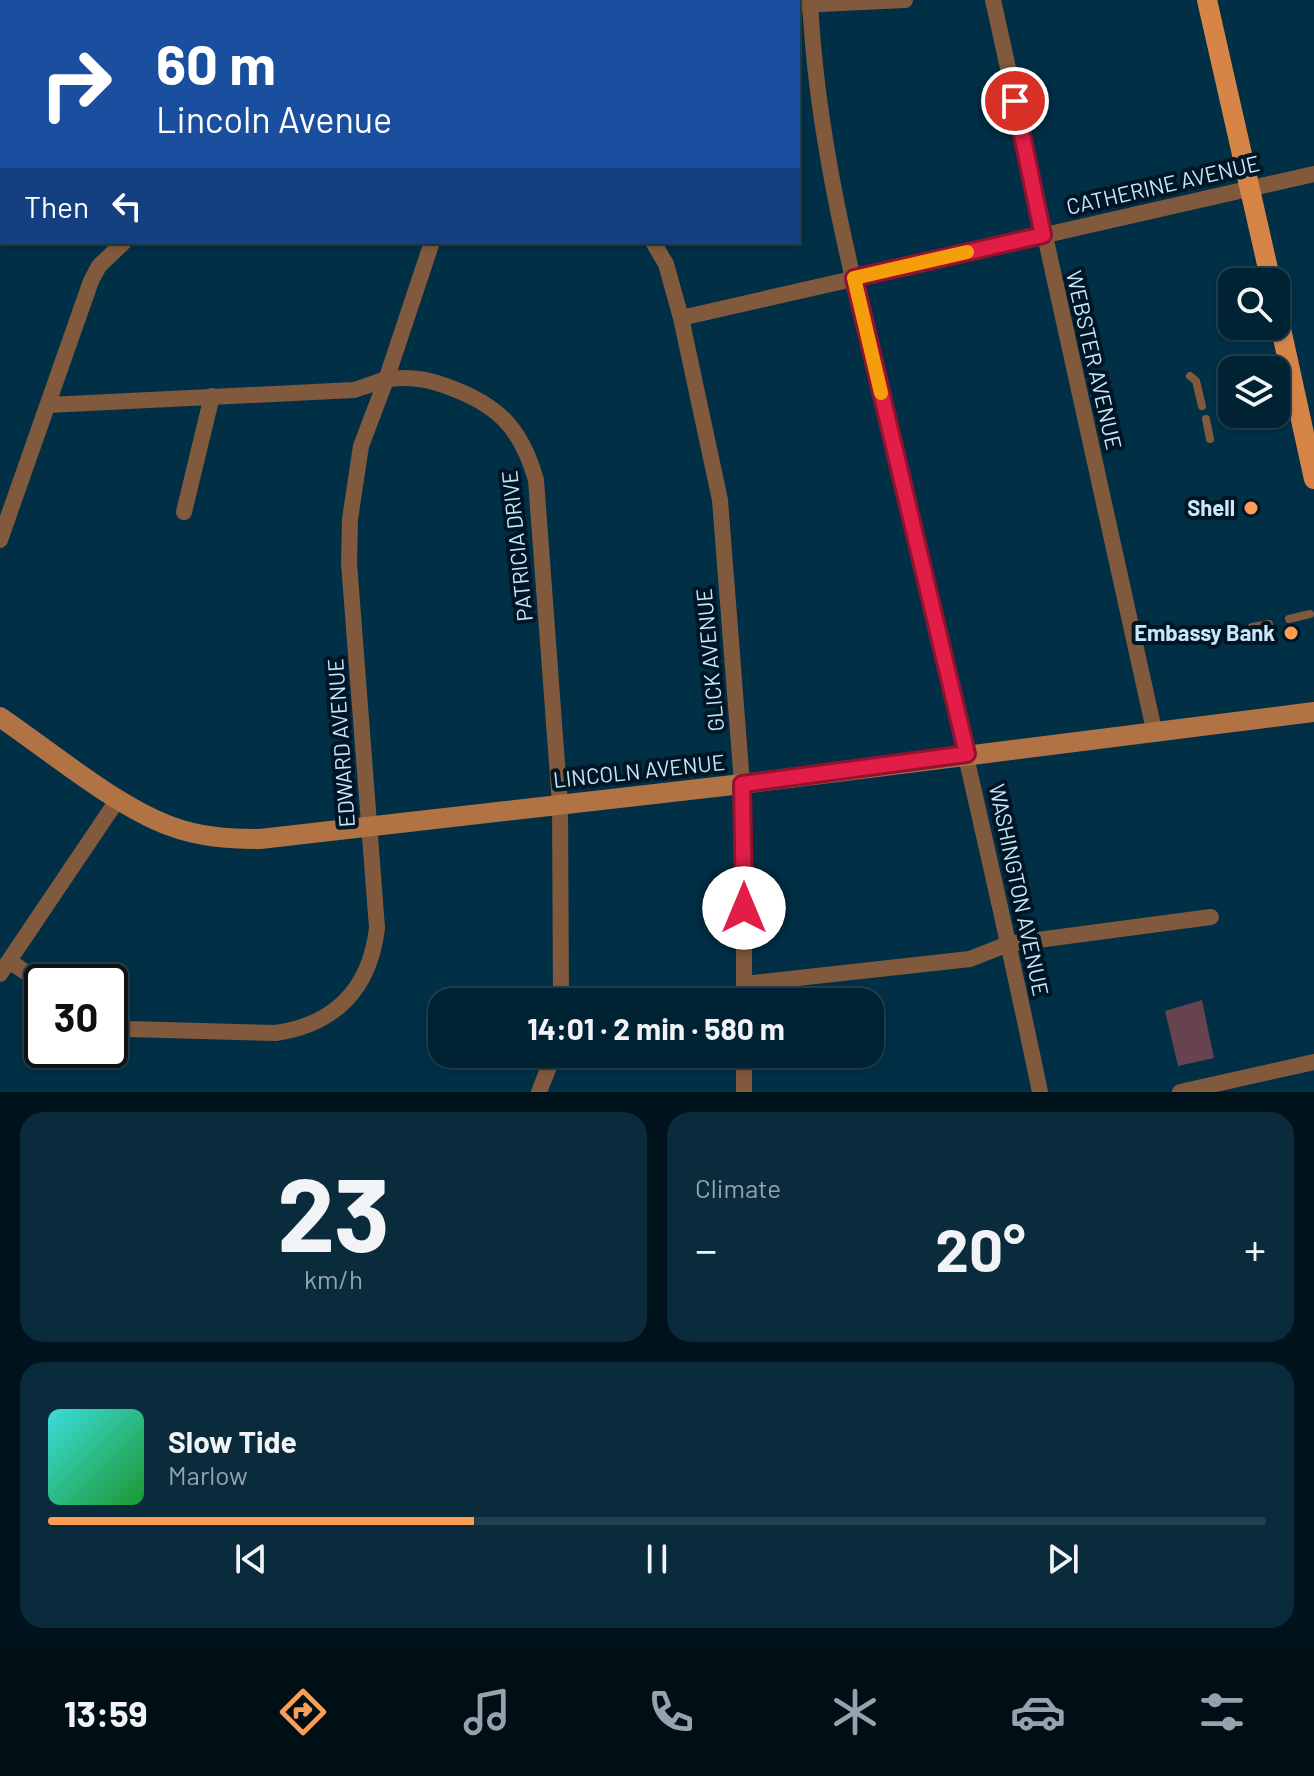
<!DOCTYPE html>
<meta charset="utf-8">
<style>
body{margin:0;font-family:Barlow,sans-serif;background:#0a2b3c;color:#f1f3f6;height:100vh;display:flex;flex-direction:column;font-size:30px;white-space:nowrap}
*{box-sizing:border-box;margin:0}
p{font-size:26px;color:#95a4ac}
.icon{flex:none;width:44px;height:44px;fill:none;stroke:currentColor;stroke-width:2;stroke-linecap:round;stroke-linejoin:round}
.map{position:relative;height:1092px;overflow:hidden}
.panel{display:flex;flex-direction:column;gap:20px;padding:20px;background:#00131d;flex:1}
.panel>*{flex:none}
.hud{position:absolute;left:0px;top:0px;width:800px;height:244px;box-shadow:0 2px 6px #0004,0 0 0 2px #22404f;background:#1a4fa0;color:#fff;overflow:hidden}
.tools{position:absolute;left:1218px;top:268px;display:grid;gap:16px}
.tools a{display:grid;place-items:center;width:72px;height:72px;border-radius:16px;background:#002334;box-shadow:0 2px 6px #0004,0 0 0 2px #22404f;font-size:40px}
.speed{position:absolute;left:24px;top:964px;display:flex;gap:16px;font-size:40px;font-weight:700;text-align:center}
.speed>*{display:grid;place-content:center;width:104px;height:104px;border-radius:50%;background:#002334;box-shadow:0 2px 6px #0004,0 0 0 2px #22404f;line-height:1}
.speed .limit{border:4px solid #111;border-radius:12px;background:#fff;color:#111}
.pin{position:absolute;display:grid;place-items:center;width:68px;height:68px;color:#fff;margin:-34px;border:4px solid #fff;border-radius:50%;box-shadow:0 2px 8px #0007}
.me{position:absolute;width:88px;margin:-44px;rotate:0deg;stroke-linejoin:round;filter:drop-shadow(0 0 6px #0008)}
.turn{display:flex;align-items:center;gap:28px;height:168px;padding:0 24px;font-size:36px}
.turn .icon{width:104px;height:104px;stroke-width:2.5}
.turn b{display:block;font-size:56px;line-height:68px}
.then{display:flex;align-items:center;height:76px;padding:0 24px;background:#0003;gap:16px;font-size:30px}
.big{font-size:60px;font-weight:700;line-height:1.1}
.panel .widget{flex:1;display:flex;flex-direction:column;justify-content:center;gap:12px;min-width:0;padding:0 28px;border-radius:24px;background:#0a2b3c}
.panel .dial{align-items:center;gap:0}
.dial b{font-size:104px;line-height:1}
.song{display:flex;align-items:center;gap:24px}
.cover{width:96px;height:96px;border-radius:12px;background:linear-gradient(135deg,hsl(180 70% 55%),hsl(130 70% 35%))}
.played{height:8px;border-radius:4px;background:linear-gradient(90deg,#fd9d54 35%,#22404f 35%)}
.keys{display:flex;justify-content:space-around;direction:ltr}
.heat{display:flex;justify-content:space-between;align-items:center;font-size:44px;direction:ltr}
.panel .tiles{flex:1;display:grid;gap:20px;grid-template-columns:1fr 1fr}
.widget:last-child{grid-column:span 2}
.trip{position:absolute;left:428px;top:988px;width:456px;height:80px;border-radius:24px;background:#002334;box-shadow:0 2px 6px #0004,0 0 0 2px #22404f;font-weight:700;line-height:80px;text-align:center}
.tabs{display:flex;height:128px;justify-content:space-around;align-items:center;background:#000e15;color:#95a4ac}
.tabs .icon{width:56px;height:56px}
.tabs .on{color:#fd9d54}
.tabs b{font-size:36px;color:#f1f3f6}
.map>svg:first-child{display:block}
.green{fill:#674350}
.lines{fill:none;stroke-linecap:round;stroke-linejoin:round}
.lane{stroke:#81593d;stroke-width:8}
.street{stroke:#81593d;stroke-width:16}
.secondary{stroke:#b17244;stroke-width:20}
.primary{stroke:#d68547;stroke-width:20}
.route-casing{stroke:#92132f;stroke-width:20}
.route{stroke:#e11d48;stroke-width:14}
.slow{stroke:#f59e0b;stroke-width:14}
.poi-dot{fill:#fd9d54;stroke:#001624;stroke-width:3}
.labels{text-anchor:middle;stroke-width:8;stroke-linejoin:round;paint-order:stroke}
.street-label{font-size:22px;fill:#c8e7fa;stroke:#001624}
.poi-label{font-size:22px;font-weight:bold;fill:#c8e7fa;stroke:#001624;text-anchor:end}
</style>
<div class="map">
<svg width="1314" height="1092" viewBox="0 0 1314 1092">
<rect width="100%" height="100%" fill="#002f46"/>
<polygon class="green" points="1202,1000 1214,1058 1178,1066 1165,1011"/>
<g class="lines">
<g class="lane">
<polyline points="1190,376 1196,381 1202,406"/>
<polyline points="1206,419 1210,439"/>
<polyline points="1289,619 1310,614"/>
<polyline points="1252,627 1269,624"/>
</g>
<g class="street">
<polyline points="66,0 73,2"/>
<polyline points="576,0 576,2"/>
<path d="M810 0C817 156 861 310 897 462 947 672 996 881 1040 1092"/>
<polyline points="993,0 1154,730"/>
<polyline points="35,2 35,0"/>
<polyline points="798,5 905,0"/>
<polyline points="0,82 2,79"/>
<polyline points="653,242 666,264 681,318 720,500 744,809 744,1002"/>
<polyline points="681,318 1314,174"/>
<path d="M48 405 354 390C364 387 374 383 384 380 404 376 427 379 446 386 497 404 521 427 536 480L560 804 561 1002"/>
<polyline points="184,512 212,396"/>
<polyline points="0,540 91,281 99,266 124,242"/>
<polyline points="9,961 42,983"/>
<polyline points="0,974 118,799"/>
<polyline points="744,984 970,959 1008,944 1211,917"/>
<path d="M110 1024 128 1029 276 1033C336 1024 370 988 377 928L349 563 350 519 361 446 386 380 432 242"/>
<polyline points="744,1054 744,1092"/>
<polyline points="539,1092 554,1054"/>
<polyline points="1180,1092 1314,1062"/>
</g>
<path class="secondary" d="M0 717C50 751 114 805 170 826 199 837 229 839 260 839L742 784 1314 712"/>
<g class="primary">
<polyline points="1207,0 1271,282"/>
<polyline points="1276,306 1314,479"/>
</g>
</g>
<g class="lines">
<defs>
<polyline id="route" points="744,908 742,784 967,754 854,278 1043,235 1015,101"/>
</defs>
<use href="#route" class="route-casing"/>
<use href="#route" class="route"/>
<polyline class="slow" points="881,393 854,278 967,252"/>
</g>
<g class="poi-dot">
<circle cx="1251" cy="508" r="8"/>
<circle cx="1291" cy="633" r="8"/>
</g>
<g class="labels">
<g class="street-label">
<text transform="translate(1163 185) rotate(-13)" y="8">CATHERINE AVENUE</text>
<text transform="translate(1094 360) rotate(77)" y="8">WEBSTER AVENUE</text>
<text transform="translate(517 546) rotate(-96)" y="8">PATRICIA DRIVE</text>
<text transform="translate(710 660) rotate(-95)" y="8">GLICK AVENUE</text>
<text transform="translate(341 743) rotate(-94)" y="8">EDWARD AVENUE</text>
<text transform="translate(639 771) rotate(-6)" y="8">LINCOLN AVENUE</text>
<text transform="translate(1019 890) rotate(78)" y="8">WASHINGTON AVENUE</text>
</g>
<g class="poi-label">
<text x="1235" y="516">Shell</text>
<text x="1275" y="641">Embassy Bank</text>
</g>
</g>
</svg>
<div class="tools">
<a><svg class="icon" aria-label="search" viewBox="0 0 24 24"><circle cx="10" cy="10" r="6"/><path d="M15 15l6 6"/></svg></a>
<a><svg class="icon" aria-label="layers" viewBox="0 0 24 24"><path d="M12 4l9 5-9 5-9-5zM3 14l9 5 9-5"/></svg></a>
</div>
<div class="speed"><div class="limit">30</div></div>
<div class="pin" style="left:1015px;top:101px;background:#d93025"><svg class="icon" aria-label="arrive" viewBox="0 0 24 24"><path d="M6 21V4h12l-3 4 3 4H6"/></svg></div>
<svg class="me" style="left:744px;top:908px" viewBox="-20 -20 40 40"><circle r="19" fill="#fff"/><path d="M0-13L10 11 0 6-10 11z" fill="#e11d48"/></svg>
<div class="trip">14:01 · 2 min · 580 m</div>
<div class="hud">
<div class="turn"><svg class="icon" aria-label="right" viewBox="0 0 24 24"><path d="M7 20v-9h11M14 6l5 5-5 5"/></svg><div><b>60 m</b>Lincoln Avenue</div></div>
<div class="then">Then<svg class="icon" aria-label="left" viewBox="0 0 24 24"><path d="M17 20v-9H6M10 6l-5 5 5 5"/></svg></div>
</div>
</div>
<section class="panel">
<div class="tiles">
<div class="widget dial"><b>23</b><p>km/h</p></div>
<div class="widget"><p>Climate</p>
<div class="heat"><a>−</a><b class="big">20°</b><a>+</a></div>
</div>
<div class="widget">
<div class="song"><i class="cover"></i><div><b>Slow Tide</b><p>Marlow</p></div></div>
<div class="played"></div>
<div class="keys"><svg class="icon" aria-label="previous" viewBox="0 0 24 24"><path d="M18 5L8 12l10 7zM5 5v14"/></svg><svg class="icon" aria-label="pause" viewBox="0 0 24 24"><path d="M8 5v14M16 5v14"/></svg><svg class="icon" aria-label="next" viewBox="0 0 24 24"><path d="M6 5l10 7-10 7zM19 5v14"/></svg></div>
</div>
</div>
</section>
<nav class="tabs">
<b>13:59</b>
<svg class="icon on" aria-label="directions" viewBox="0 0 24 24"><path d="M12 3l9 9-9 9-9-9zM9 14v-3h6M13 9l2 2-2 2"/></svg>
<svg class="icon" aria-label="music" viewBox="0 0 24 24"><path d="M9 18V5l10-2v13"/><circle cx="6" cy="18" r="3"/><circle cx="16" cy="16" r="3"/></svg>
<svg class="icon" aria-label="phone" viewBox="0 0 24 24"><path d="M5 4h4l2 5-3 2q2 4 5 5l2-3 5 2v4C11 20 4 13 5 4z"/></svg>
<svg class="icon" aria-label="climate" viewBox="0 0 24 24"><path d="M12 3v18M4 7l16 10M4 17L20 7"/></svg>
<svg class="icon" aria-label="car" viewBox="0 0 24 24"><path d="M5 17H2v-5l4-1 3-4h7l3 4 3 1v5h-3M9 17h6M6 11h13"/><circle cx="7" cy="17" r="2"/><circle cx="17" cy="17" r="2"/></svg>
<svg class="icon" aria-label="filters" viewBox="0 0 24 24"><path d="M4 7h16M4 17h16"/><circle cx="9" cy="7" r="2"/><circle cx="15" cy="17" r="2"/></svg>
</nav>
